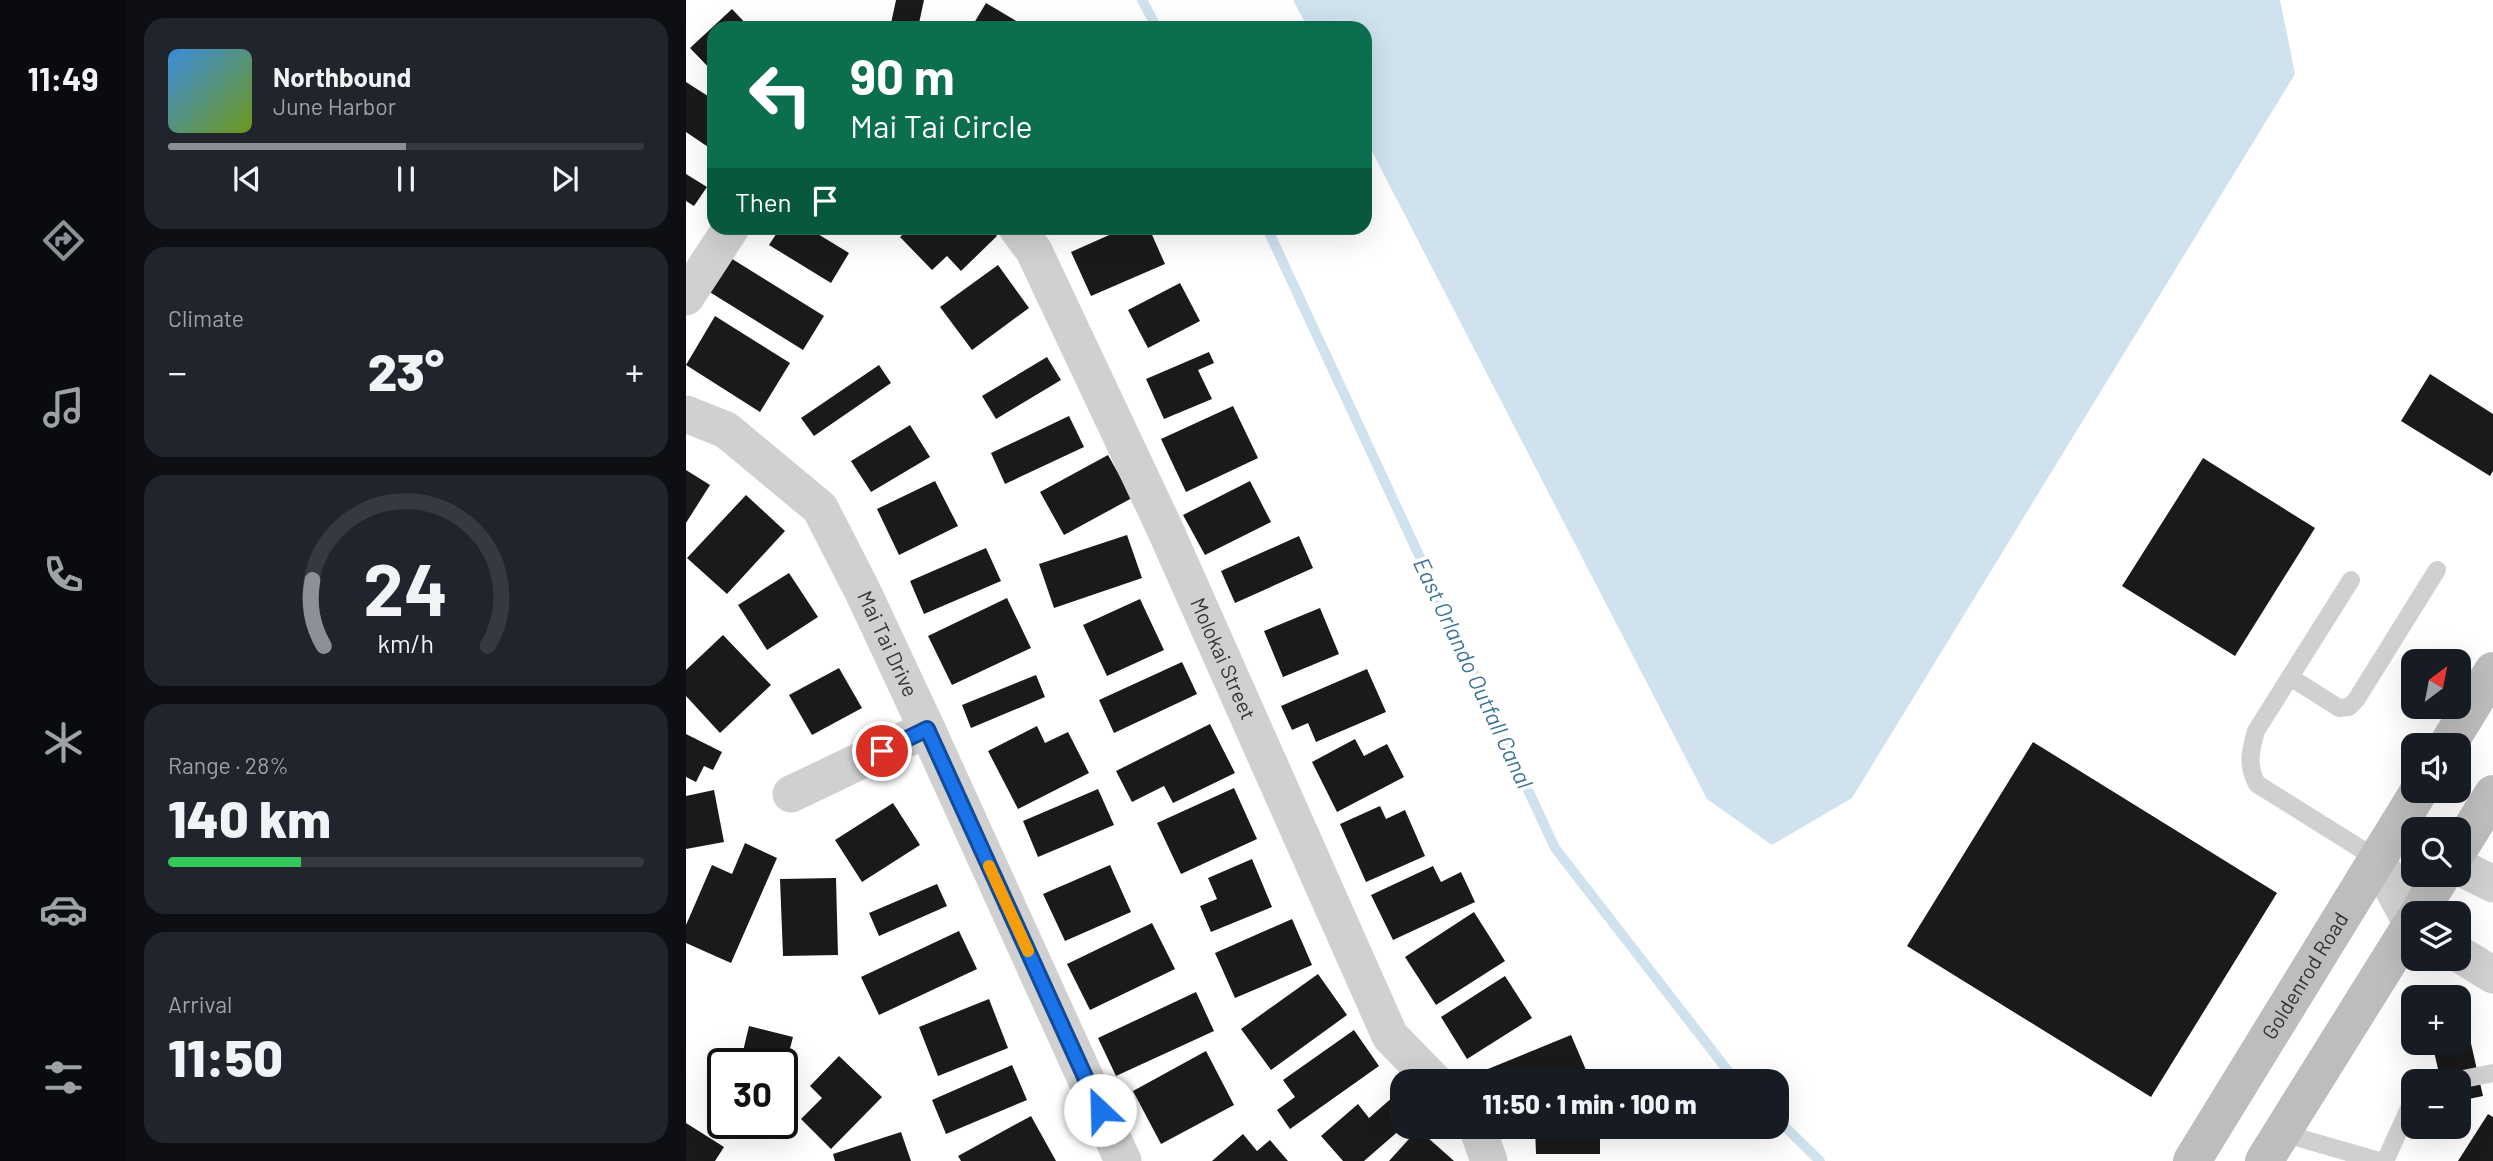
<!DOCTYPE html>
<meta charset="utf-8">
<style>
body{margin:0;font-family:Barlow,sans-serif;background:#20242c;color:#f1f3f6;height:100vh;display:flex;flex-direction:column;font-size:26px;white-space:nowrap}
*{box-sizing:border-box;margin:0}
p{font-size:23px;color:#9ea1a6}
.icon{flex:none;width:38px;height:38px;fill:none;stroke:currentColor;stroke-width:2;stroke-linecap:round;stroke-linejoin:round}
.map{position:relative;flex:1;overflow:hidden}
.sheet{display:flex;flex-direction:column;gap:18px;padding:18px;background:#0d0f14;width:560px}
.sheet>*{flex:none}
.banner{position:absolute;left:21px;top:21px;width:665px;height:214px;border-radius:21px;box-shadow:0 7px 28px #0002;background:#0b6e4f;color:#fff;overflow:hidden}
.needle{width:46px;rotate:32deg}
.controls{position:absolute;left:1715px;top:649px;display:grid;gap:14px}
.controls a{display:grid;place-items:center;width:70px;height:70px;border-radius:14px;background:#171b24;box-shadow:0 7px 28px #0002;font-size:35px}
.speed{position:absolute;left:21px;top:1048px;display:flex;gap:14px;font-size:35px;font-weight:700;text-align:center}
.speed>*{display:grid;place-content:center;width:91px;height:91px;border-radius:50%;background:#171b24;box-shadow:0 7px 28px #0002;line-height:1}
.speed .limit{border:4px solid #111;border-radius:10px;background:#fff;color:#111}
.pin{position:absolute;display:grid;place-items:center;width:60px;height:60px;color:#fff;margin:-30px;border:4px solid #fff;border-radius:50%;box-shadow:0 2px 7px #0007}
.me{position:absolute;width:77px;margin:-38px;rotate:336deg;stroke-linejoin:round;filter:drop-shadow(0 0 5px #0008)}
.turn{display:flex;align-items:center;gap:24px;height:147px;padding:0 28px;font-size:32px}
.turn .icon{width:91px;height:91px;stroke-width:2.5}
.turn b{display:block;font-size:49px;line-height:60px}
.then{display:flex;align-items:center;height:66px;padding:0 28px;background:#0003;gap:14px;font-size:26px}
.big{font-size:52px;font-weight:800;line-height:1.1}
.sheet .tile{flex:1;display:flex;flex-direction:column;justify-content:center;gap:10px;min-width:0;padding:0 24px;border-radius:21px;background:#20242c}
.sheet .dial{align-items:center;gap:0}
.dial svg{height:182px;overflow:visible;fill:none;stroke:#363941;stroke-width:7;stroke-linecap:round;text-anchor:middle}
.dial text{fill:#f1f3f6;stroke:none}
.song{display:flex;align-items:center;gap:21px}
.cover{width:84px;height:84px;border-radius:10px;background:linear-gradient(135deg,hsl(210 70% 55%),hsl(80 70% 35%))}
.played{height:7px;border-radius:4px;background:linear-gradient(90deg,#8c9099 50%,#363941 50%)}
.keys{display:flex;justify-content:space-around;direction:ltr}
.heat{display:flex;justify-content:space-between;align-items:center;font-size:38px;direction:ltr}
.charge{height:10px;border-radius:5px;background:linear-gradient(90deg,#34c759 28%,#363941 0)}
.trip{position:absolute;left:704px;top:1069px;width:399px;height:70px;border-radius:21px;background:#171b24;box-shadow:0 7px 28px #0002;font-weight:800;line-height:70px;text-align:center}
main{display:flex;flex:1;min-height:0}
.tab-bar{display:flex;flex-direction:column;width:126px;justify-content:space-around;align-items:center;background:#090b0e;color:#9ea1a6}
.tab-bar .icon{width:49px;height:49px}
.tab-bar .on{color:#8c9099}
.tab-bar b{font-size:32px;color:#f1f3f6}
.map>svg:first-child{display:block}
.water{fill:#cfe2ee}
.lines{fill:none;stroke-linecap:round;stroke-linejoin:round}
.stream{stroke:#cfe2ee;stroke-width:10}
.building{fill:#1a1a1a}
.lane{stroke:#d0d0d0;stroke-width:18}
.street{stroke:#d0d0d0;stroke-width:37}
.secondary{stroke:#bdbdbd;stroke-width:38}
.route-casing{stroke:#114b97;stroke-width:18}
.route{stroke:#1a73e8;stroke-width:12}
.slow{stroke:#f59e0b;stroke-width:12}
.labels{text-anchor:middle;stroke-width:7;stroke-linejoin:round;paint-order:stroke}
.street-label{font-size:21px;fill:#333;stroke:#fff}
.water-label{font-size:23px;font-style:italic;fill:#3f7597;stroke:#fff}
</style>
<main>
<nav class="tab-bar">
<b>11:49</b>
<svg class="icon on" aria-label="directions" viewBox="0 0 24 24"><path d="M12 3l9 9-9 9-9-9zM9 14v-3h6M13 9l2 2-2 2"/></svg>
<svg class="icon" aria-label="music" viewBox="0 0 24 24"><path d="M9 18V5l10-2v13"/><circle cx="6" cy="18" r="3"/><circle cx="16" cy="16" r="3"/></svg>
<svg class="icon" aria-label="phone" viewBox="0 0 24 24"><path d="M5 4h4l2 5-3 2q2 4 5 5l2-3 5 2v4C11 20 4 13 5 4z"/></svg>
<svg class="icon" aria-label="climate" viewBox="0 0 24 24"><path d="M12 3v18M4 7l16 10M4 17L20 7"/></svg>
<svg class="icon" aria-label="car" viewBox="0 0 24 24"><path d="M5 17H2v-5l4-1 3-4h7l3 4 3 1v5h-3M9 17h6M6 11h13"/><circle cx="7" cy="17" r="2"/><circle cx="17" cy="17" r="2"/></svg>
<svg class="icon" aria-label="filters" viewBox="0 0 24 24"><path d="M4 7h16M4 17h16"/><circle cx="9" cy="7" r="2"/><circle cx="15" cy="17" r="2"/></svg>
</nav>
<section class="sheet">
<div class="tile">
<div class="song"><i class="cover"></i><div><b>Northbound</b><p>June Harbor</p></div></div>
<div class="played"></div>
<div class="keys"><svg class="icon" aria-label="previous" viewBox="0 0 24 24"><path d="M18 5L8 12l10 7zM5 5v14"/></svg><svg class="icon" aria-label="pause" viewBox="0 0 24 24"><path d="M8 5v14M16 5v14"/></svg><svg class="icon" aria-label="next" viewBox="0 0 24 24"><path d="M6 5l10 7-10 7zM19 5v14"/></svg></div>
</div>
<div class="tile"><p>Climate</p>
<div class="heat"><a>−</a><b class="big">23°</b><a>+</a></div>
</div>
<div class="tile dial"><svg viewBox="0 0 100 80">
<path d="M14 69A42 42 0 1 1 86 69"/>
<path d="M14 69A42 42 0 0 1 9 40" stroke="#8c9099"/>
<text x="50" y="56" font-size="32" font-weight="700">24</text>
<text x="50" y="72" font-size="11">km/h</text>
</svg></div>
<div class="tile"><p>Range · 28%</p><b class="big">140 km</b><div class="charge"></div></div>
<div class="tile"><p>Arrival</p><b class="big">11:50</b></div>
</section>
<div class="map">
<svg width="1807" height="1161" viewBox="0 0 1807 1161">
<rect width="100%" height="100%" fill="#fff"/>
<polygon class="water" points="607,0 1594,0 1609,74 1166,798 1086,845 1021,799 679,138 679,28 622,28"/>
<g class="lines">
<g class="stream">
<polyline points="456,0 471,28"/>
<polyline points="581,228 869,848 1042,1071 1053,1082"/>
<polyline points="1090,1118 1134,1161"/>
</g>
</g>
<g class="building">
<polygon points="210,0 238,0 232,28 204,28"/>
<polygon points="300,3 342,28 285,28"/>
<polygon points="46,9 64,28 28,28 28,73 4,48"/>
<polygon points="0,82 28,100 28,151 0,132"/>
<polygon points="0,174 21,187 8,206 0,201"/>
<polygon points="94,228 122,228 163,253 145,283 83,245"/>
<polygon points="224,228 303,228 311,236 275,271 261,256 246,270 214,237"/>
<polygon points="439,228 463,228 479,264 405,296 385,252"/>
<polygon points="43,257 138,316 117,350 22,291"/>
<polygon points="312,265 343,308 286,350 254,307"/>
<polygon points="494,283 514,321 462,348 442,310"/>
<polygon points="29,316 104,363 74,412 0,365"/>
<polygon points="523,352 528,363 512,370 526,399 478,419 460,379"/>
<polygon points="361,357 375,380 310,419 296,396"/>
<polygon points="193,365 205,383 128,436 115,418"/>
<polygon points="1744,374 1807,414 1807,471 1804,476 1715,421"/>
<polygon points="547,406 572,458 500,492 475,439"/>
<polygon points="383,416 398,447 319,484 305,453"/>
<polygon points="224,425 244,457 185,492 165,461"/>
<polygon points="422,455 446,498 378,535 354,492"/>
<polygon points="1517,458 1629,528 1549,656 1436,586"/>
<polygon points="0,470 24,485 0,523"/>
<polygon points="249,481 272,526 213,555 191,509"/>
<polygon points="564,481 585,522 519,555 497,515"/>
<polygon points="60,495 99,531 41,594 1,558"/>
<polygon points="441,535 456,578 368,608 353,564"/>
<polygon points="613,536 627,568 549,603 535,571"/>
<polygon points="300,548 315,581 238,614 224,581"/>
<polygon points="103,573 132,617 81,650 52,605"/>
<polygon points="321,598 345,648 266,685 242,636"/>
<polygon points="454,599 478,650 421,676 397,625"/>
<polygon points="634,608 653,654 597,677 578,631"/>
<polygon points="37,635 85,685 34,733 0,696 0,670"/>
<polygon points="496,662 511,694 428,733 413,700"/>
<polygon points="153,668 176,708 126,735 103,695"/>
<polygon points="681,669 700,712 630,742 622,723 606,730 595,706"/>
<polygon points="350,675 359,697 285,728 276,705"/>
<polygon points="524,724 549,773 487,803 478,786 446,802 430,771"/>
<polygon points="351,726 359,743 382,732 403,773 332,809 302,751"/>
<polygon points="0,734 36,752 27,770 18,766 10,782 0,777"/>
<polygon points="669,739 678,756 701,744 718,777 651,812 626,762"/>
<polygon points="1347,742 1591,893 1465,1097 1221,946"/>
<polygon points="548,788 571,839 495,874 471,823"/>
<polygon points="412,789 428,825 352,857 337,821"/>
<polygon points="28,790 38,842 0,849 0,796"/>
<polygon points="207,803 234,845 176,882 149,840"/>
<polygon points="694,806 700,819 719,810 739,856 680,882 654,824"/>
<polygon points="59,843 91,858 45,963 0,943 0,925 26,865 46,874"/>
<polygon points="566,859 586,907 525,932 514,906 531,899 522,878"/>
<polygon points="424,865 445,912 379,941 357,894"/>
<polygon points="747,866 755,882 775,872 789,902 707,940 685,895"/>
<polygon points="150,878 152,955 97,956 94,879"/>
<polygon points="251,884 261,906 193,936 183,913"/>
<polygon points="788,912 819,961 750,1005 719,957"/>
<polygon points="606,919 626,965 549,998 529,953"/>
<polygon points="466,923 489,969 404,1010 381,964"/>
<polygon points="273,931 291,969 193,1015 175,977"/>
<polygon points="632,974 661,1015 585,1070 555,1029"/>
<polygon points="819,976 846,1018 781,1059 755,1017"/>
<polygon points="510,992 528,1031 430,1076 412,1038"/>
<polygon points="303,999 322,1048 252,1076 233,1027"/>
<polygon points="63,1026 107,1037 97,1075 96,1064 54,1064"/>
<polygon points="1781,1026 1797,1096 1773,1101 1773,1082 1755,1082 1746,1043 1773,1043 1773,1028"/>
<polygon points="668,1030 693,1066 604,1129 591,1110 609,1097 597,1080"/>
<polygon points="885,1035 900,1070 871,1082 807,1082 802,1069"/>
<polygon points="520,1051 548,1105 475,1144 447,1091"/>
<polygon points="153,1056 196,1097 145,1149 115,1119 136,1098 124,1086"/>
<polygon points="326,1065 341,1100 260,1134 246,1100"/>
<polygon points="708,1096 716,1105 716,1128 678,1161 657,1161 635,1136 672,1104 683,1118"/>
<polygon points="1802,1114 1807,1117 1807,1161 1772,1161"/>
<polygon points="345,1116 370,1161 275,1161 272,1156"/>
<polygon points="0,1123 38,1147 29,1161 0,1161"/>
<polygon points="849,1127 914,1127 914,1154 850,1154"/>
<polygon points="732,1129 768,1161 703,1161"/>
<polygon points="215,1132 225,1161 149,1161 147,1154"/>
<polygon points="557,1134 571,1151 584,1140 602,1161 526,1161"/>
</g>
<g class="lines">
<g class="lane">
<path d="M1665 580 1570 731C1564 752 1561 766 1571 784L1691 859"/>
<polyline points="1604,677 1653,708 1663,707 1670,700 1751,570"/>
<polyline points="1762,1082 1807,1073"/>
<polyline points="1596,1133 1693,1161"/>
<polyline points="1699,1161 1727,1100"/>
</g>
<g class="street">
<path id="s1" d="M331 228 348 251 478 527 704 1036 749 1082"/>
<polyline points="0,297 45,228"/>
<path id="s2" d="M0 414 40 430 134 508 176 590 241 729 437 1161"/>
<polyline points="105,794 241,729"/>
<polyline points="1691,859 1727,926"/>
<polyline points="1773,867 1807,884"/>
<polyline points="1773,954 1807,975"/>
<polyline points="791,1127 803,1161"/>
</g>
<g class="secondary">
<polyline points="1761,746 1807,671"/>
<polyline points="1773,849 1807,794"/>
<polyline points="1732,914 1756,875"/>
<path id="s3" d="M1506 1161 1733 791"/>
<polyline points="1578,1161 1727,922"/>
</g>
</g>
<g class="lines">
<defs>
<polyline id="route" points="196,751 241,729 414,1110"/>
</defs>
<use href="#route" class="route-casing"/>
<use href="#route" class="route"/>
<polyline class="slow" points="303,866 342,951"/>
</g>
<g class="labels">
<g class="street-label">
<text dy="7" stroke="none"><textPath href="#s2" startOffset="317">Mai Tai Drive</textPath></text>
<text dy="7" stroke="none"><textPath href="#s1" startOffset="478">Molokai Street</textPath></text>
<text dy="7" stroke="none"><textPath href="#s3" startOffset="217">Goldenrod Road</textPath></text>
</g>
<g class="water-label">
<text transform="translate(787 673) rotate(65)" y="8">East Orlando Outfall Canal</text>
</g>
</g>
</svg>
<div class="controls">
<a><svg class="needle" viewBox="-14 -14 28 28"><path d="M0-13l5 13h-10z" fill="#e53935"/><path d="M0 13l5-13h-10z" fill="#9ea1a6"/></svg></a>
<a><svg class="icon" aria-label="sound" viewBox="0 0 24 24"><path d="M4 9h4l5-4v14l-5-4H4zM17 9q2 3 0 6"/></svg></a>
<a><svg class="icon" aria-label="search" viewBox="0 0 24 24"><circle cx="10" cy="10" r="6"/><path d="M15 15l6 6"/></svg></a>
<a><svg class="icon" aria-label="layers" viewBox="0 0 24 24"><path d="M12 4l9 5-9 5-9-5zM3 14l9 5 9-5"/></svg></a>
<a>+</a>
<a>−</a>
</div>
<div class="speed"><div class="limit">30</div></div>
<div class="pin" style="left:196px;top:751px;background:#d93025"><svg class="icon" aria-label="arrive" viewBox="0 0 24 24"><path d="M6 21V4h12l-3 4 3 4H6"/></svg></div>
<svg class="me" style="left:414px;top:1110px" viewBox="-20 -20 40 40"><circle r="19" fill="#fff"/><path d="M0-13L10 11 0 6-10 11z" fill="#1a73e8"/></svg>
<div class="trip">11:50 · 1 min · 100 m</div>
<div class="banner">
<div class="turn"><svg class="icon" aria-label="left" viewBox="0 0 24 24"><path d="M17 20v-9H6M10 6l-5 5 5 5"/></svg><div><b>90 m</b>Mai Tai Circle</div></div>
<div class="then">Then<svg class="icon" aria-label="arrive" viewBox="0 0 24 24"><path d="M6 21V4h12l-3 4 3 4H6"/></svg></div>
</div>
</div>
</main>
